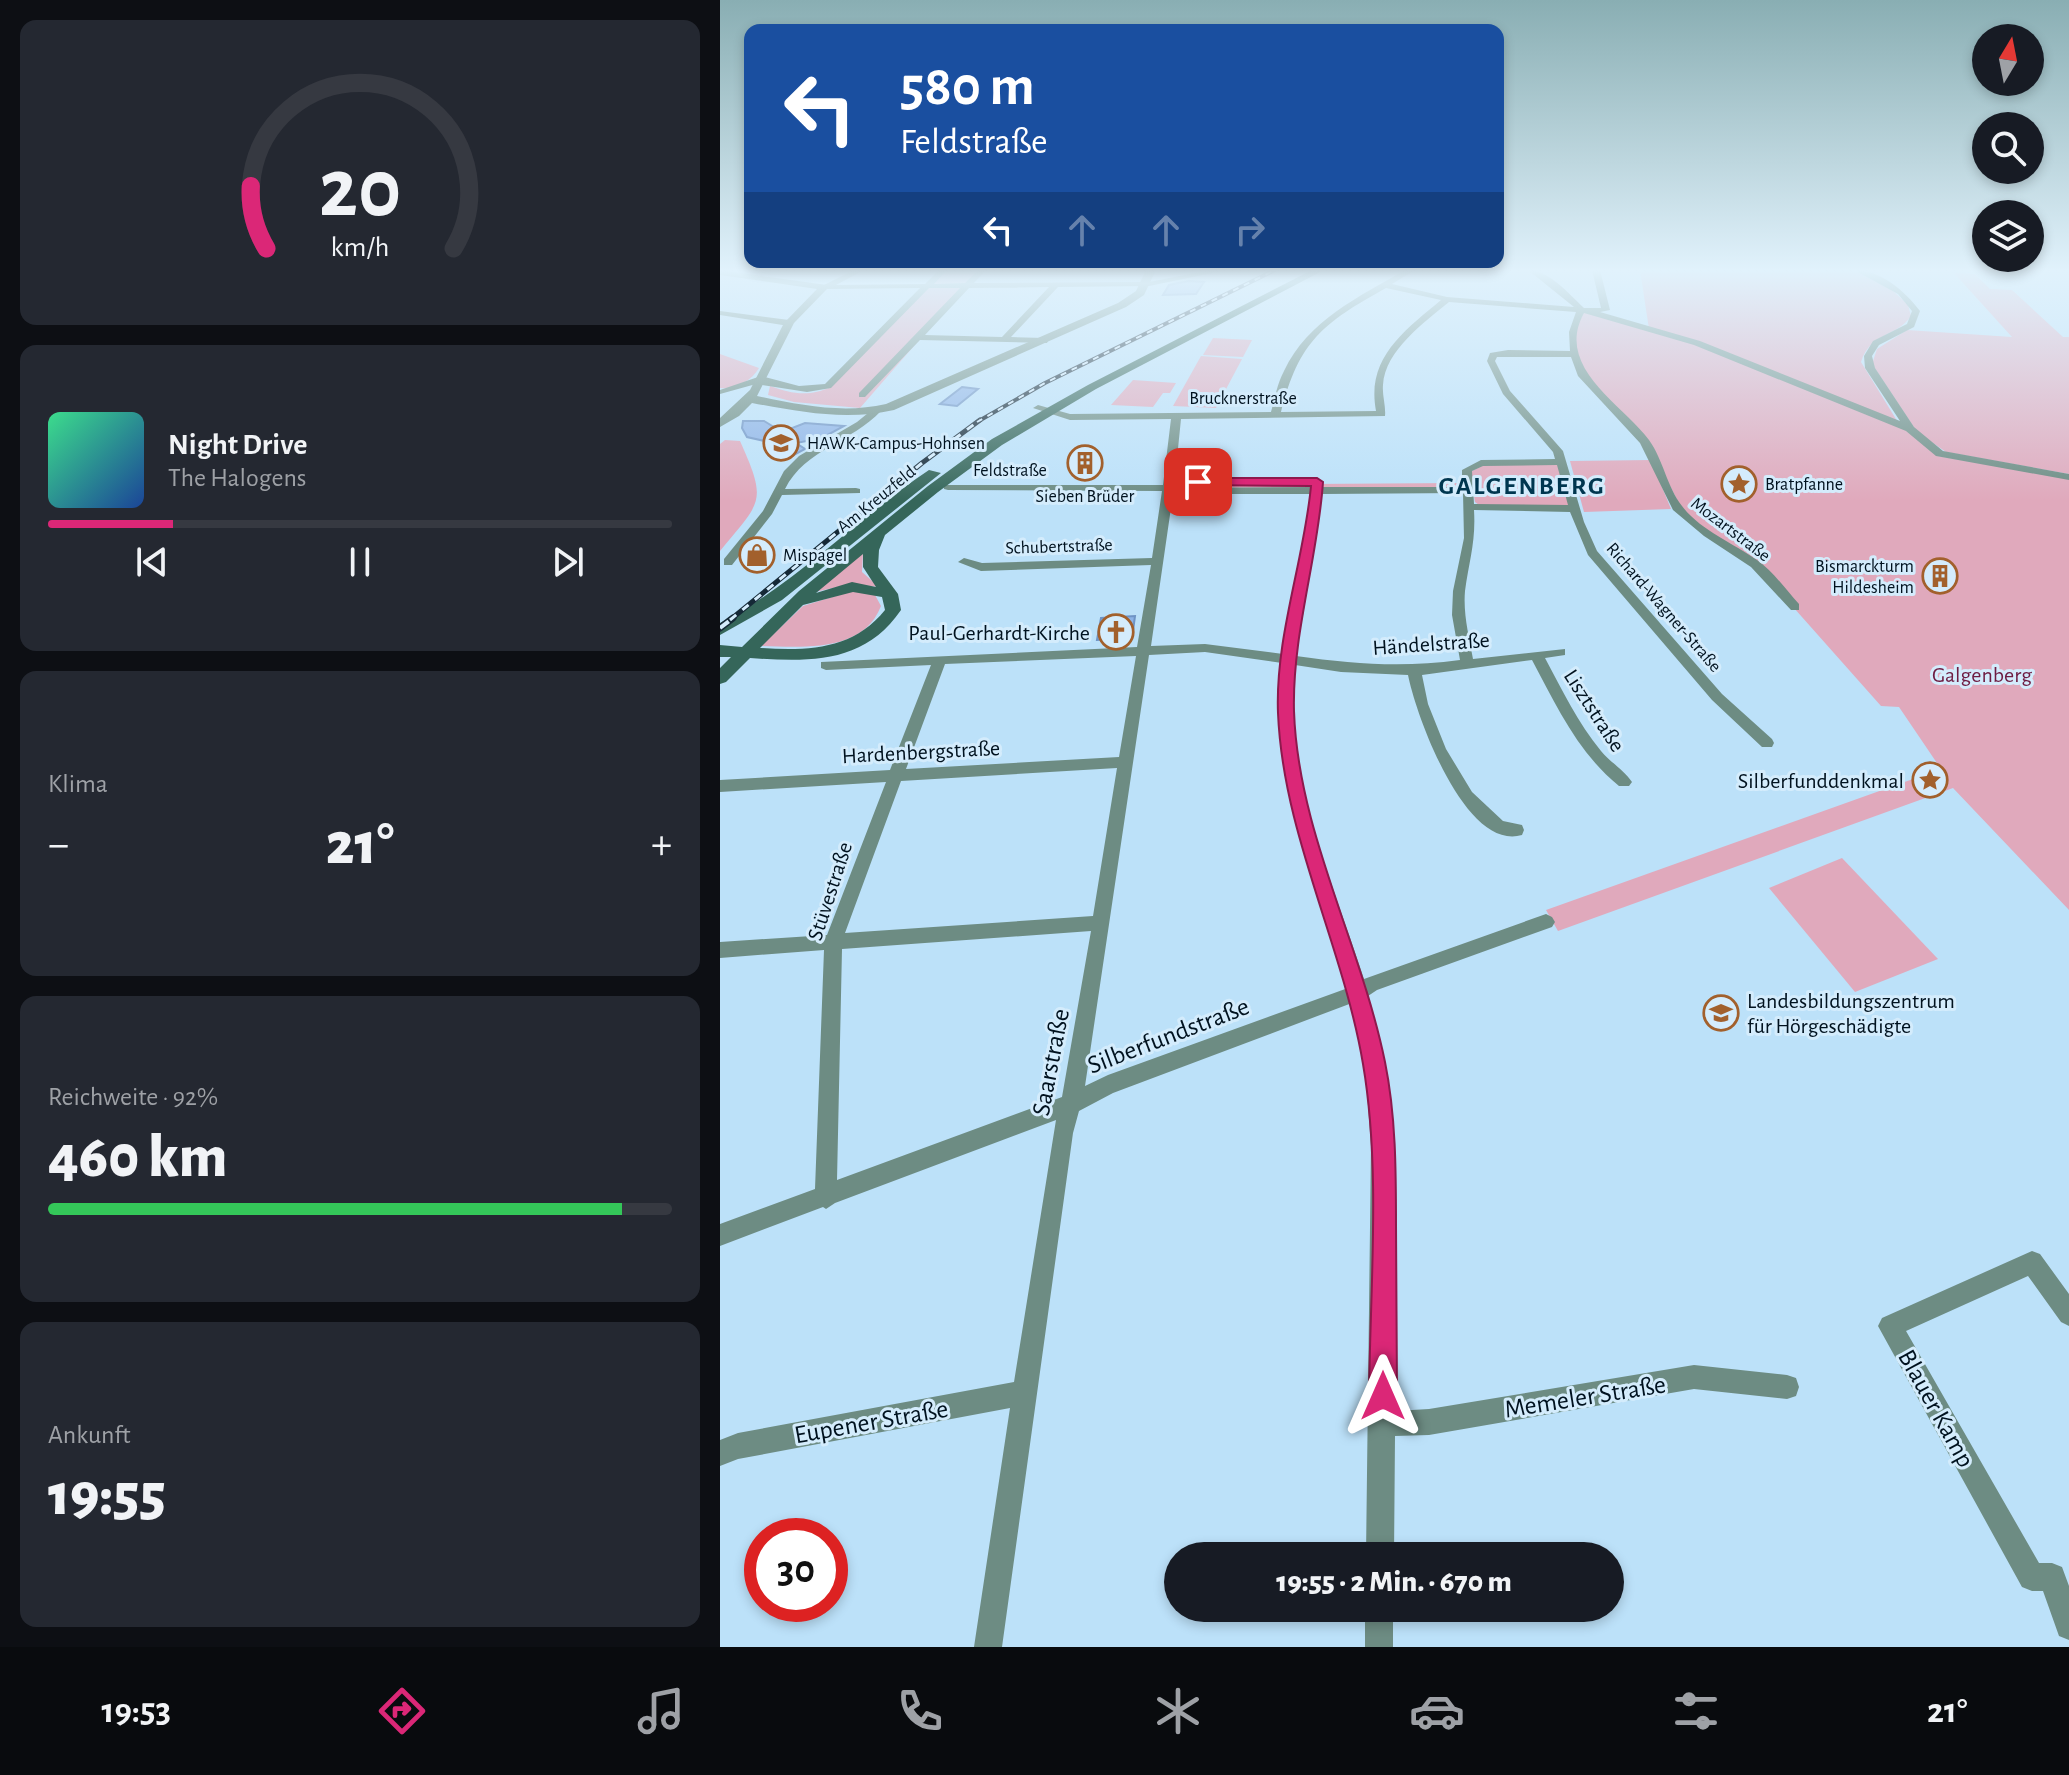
<!DOCTYPE html>
<html lang="de">
<meta charset="utf-8">
<style>
body{margin:0;font-family:"Alegreya Sans",sans-serif;background:#242831;color:#f1f3f6;height:100vh;display:flex;flex-direction:column;font-size:30px;white-space:nowrap}
*{box-sizing:border-box;margin:0}
p{font-size:26px;color:#9ea1a6}
.icon{flex:none;width:44px;height:44px;fill:none;stroke:currentColor;stroke-width:2;stroke-linecap:round;stroke-linejoin:round}
.map{position:relative;flex:1;overflow:hidden}
.sheet{display:flex;flex-direction:column;gap:20px;padding:20px;background:#0d0f14;width:720px}
.sheet>*{flex:none}
.guide{position:absolute;left:24px;top:24px;width:760px;height:244px;border-radius:16px;box-shadow:0 4px 12px #0003;background:#1a4fa0;color:#fff;overflow:hidden}
.needle{width:52px;rotate:10deg}
.fabs{position:absolute;left:1252px;top:24px;display:grid;gap:16px}
.fabs a{display:grid;place-items:center;width:72px;height:72px;border-radius:50%;background:#171b24;box-shadow:0 4px 12px #0003;font-size:40px}
.speed{position:absolute;left:24px;top:1518px;display:flex;gap:16px;font-size:40px;font-weight:700;text-align:center}
.speed>*{display:grid;place-content:center;width:104px;height:104px;border-radius:50%;background:#171b24;box-shadow:0 4px 12px #0003;line-height:1}
.speed .limit{border:12px solid #d22;background:#fff;color:#111}
.pin{position:absolute;display:grid;place-items:center;width:68px;height:68px;color:#fff;margin:-34px;border-radius:16px;box-shadow:0 4px 12px #0006}
.me{position:absolute;width:88px;margin:-44px;rotate:0deg;stroke-linejoin:round;filter:drop-shadow(0 0 6px #0008)}
.turn{display:flex;align-items:center;gap:28px;height:168px;padding:0 24px;font-size:36px}
.turn .icon{width:104px;height:104px;stroke-width:2.5}
.turn b{display:block;font-size:56px;line-height:68px}
.lanes{display:flex;align-items:center;height:76px;padding:0 24px;background:#0003;justify-content:center;gap:40px;direction:ltr}
.lanes .off{opacity:.35}
.big{font-size:60px;font-weight:800;line-height:1.1}
.sheet .tile{flex:1;display:flex;flex-direction:column;justify-content:center;gap:12px;min-width:0;padding:0 28px;border-radius:16px;background:#242831}
.sheet .dial{align-items:center;gap:0}
.dial svg{height:208px;overflow:visible;fill:none;stroke:#363941;stroke-width:7;stroke-linecap:round;text-anchor:middle}
.dial text{fill:#f1f3f6;stroke:none}
.song{display:flex;align-items:center;gap:24px}
.cover{width:96px;height:96px;border-radius:12px;background:linear-gradient(135deg,hsl(150 70% 55%),hsl(220 70% 35%))}
.played{height:8px;border-radius:4px;background:linear-gradient(90deg,#db2777 20%,#363941 20%)}
.keys{display:flex;justify-content:space-around;direction:ltr}
.heat{display:flex;justify-content:space-between;align-items:center;font-size:44px;direction:ltr}
.charge{height:12px;border-radius:6px;background:linear-gradient(90deg,#34c759 92%,#363941 0)}
.trip{position:absolute;left:444px;top:1542px;width:460px;height:80px;border-radius:40px;background:#171b24;box-shadow:0 4px 12px #0003;font-weight:800;line-height:80px;text-align:center}
.dock{display:flex;height:128px;justify-content:space-around;align-items:center;background:#090b0e;color:#9ea1a6}
.dock .icon{width:56px;height:56px}
.dock .current{color:#db2777}
.dock b{font-size:36px;color:#f1f3f6}
main{display:flex;flex:1;min-height:0}
.map>svg:first-child{display:block}
.green{fill:#e0a9bc}
.building{fill:#8db3e6;stroke:#6f94c5;stroke-width:2}
.lines{fill:none;stroke-linecap:round;stroke-linejoin:round}
.minor{fill:#6d8c83;fill-rule:evenodd}
.tertiary{fill:#6d8c83;fill-rule:evenodd}
.secondary{fill:#35665a;fill-rule:evenodd}
.rail-far2-casing{stroke:#152937;stroke-width:4}
.rail-far1-casing{stroke:#152937;stroke-width:5}
.rail-casing{stroke:#152937;stroke-width:7}
.rail-far2{stroke:#d4ecfc;stroke-width:2;stroke-dasharray:6;stroke-linecap:butt}
.rail-far1{stroke:#d4ecfc;stroke-width:3;stroke-dasharray:8;stroke-linecap:butt}
.rail{stroke:#d4ecfc;stroke-width:4;stroke-dasharray:11;stroke-linecap:butt}
.route{fill:#db2777;stroke:#8e194d;stroke-width:2}
.labels{text-anchor:middle;stroke-width:6;stroke-linejoin:round;paint-order:stroke}
.far-street-label{font-size:18px;fill:#00121f;stroke:#d4ecfc}
.far-poi-label{font-size:18px;fill:#00121f;stroke:#d4ecfc;text-anchor:start}
.poi-label{font-size:22px;fill:#00121f;stroke:#d4ecfc;text-anchor:end}
.street-label{font-size:22px;fill:#00121f;stroke:#d4ecfc}
.park-label{font-size:22px;fill:#6e1c42;stroke:#d4ecfc}
.far-district-label{font-size:26px;font-weight:bold;letter-spacing:2px;fill:#00364f;stroke:#d4ecfc}
.near-street-label{font-size:26px;fill:#00121f;stroke:#d4ecfc}
</style>
<main>
<section class="sheet">
<div class="tile dial"><svg viewBox="0 0 100 80">
<path d="M14 69A42 42 0 1 1 86 69"/>
<path d="M14 69A42 42 0 0 1 8 45" stroke="#db2777"/>
<text x="50" y="56" font-size="32" font-weight="700">20</text>
<text x="50" y="72" font-size="11">km/h</text>
</svg></div>
<div class="tile">
<div class="song"><i class="cover"></i><div><b>Night Drive</b><p>The Halogens</p></div></div>
<div class="played"></div>
<div class="keys"><svg class="icon" aria-label="previous" viewBox="0 0 24 24"><path d="M18 5L8 12l10 7zM5 5v14"/></svg><svg class="icon" aria-label="pause" viewBox="0 0 24 24"><path d="M8 5v14M16 5v14"/></svg><svg class="icon" aria-label="next" viewBox="0 0 24 24"><path d="M6 5l10 7-10 7zM19 5v14"/></svg></div>
</div>
<div class="tile"><p>Klima</p>
<div class="heat"><a>−</a><b class="big">21°</b><a>+</a></div>
</div>
<div class="tile"><p>Reichweite · 92%</p><b class="big">460 km</b><div class="charge"></div></div>
<div class="tile"><p>Ankunft</p><b class="big">19:55</b></div>
</section>
<div class="map">
<svg width="1349" height="1647" viewBox="0 0 1349 1647">
<rect width="100%" height="100%" fill="#bce1f9"/>
<g class="green">
<path d="M224 270H260L140 408 74 402 48 395 50 386C72 394 89 397 111 387Z"/>
<path d="M920 270H1133L1172 290 1188 305 1191 316C1176 338 1151 331 1141 362L1179 424 1218 456 1349 479V910L1233 788 838 931 826 910 1221 769 1179 707 1161 706 1035 564 966 517 934 455 856 363 855 320 862 310 929 329Z"/>
<polygon points="1234,273 1255,274 1270,289 1292,290 1343,337 1349,337 1349,474 1226,452 1197,432 1152,364 1157,349 1187,330 1292,337"/>
<polygon points="493,338 532,340 523,357 483,355"/>
<path d="M0 354 39 368C31 381 16 390 0 388Z"/>
<polygon points="481,356 522,359 496,408 453,406"/>
<polygon points="413,380 456,383 450,393 443,393 433,407 391,405"/>
<path d="M5 440 20 441C48 503 41 501 0 551V444Z"/>
<polygon points="931,460 951,509 864,512 850,461"/>
<polygon points="836,464 841,466 849,506 759,505 755,502 750,472 764,465"/>
<polygon points="737,483 738,487 454,488 458,485"/>
<polygon points="143,552 142,572 159,587 131,584 95,592"/>
<path d="M135 590 155 595 161 606C143 653 82 647 41 646L83 606Z"/>
<polygon points="1122,858 1218,959 1135,992 1049,888"/>
</g>
<g class="building">
<polygon points="469,281 484,282 476,294 443,295 449,285"/>
<polygon points="242,387 258,389 237,406 220,404"/>
<polygon points="23,421 44,421 62,432 85,423 124,426 102,438 76,443 85,449 70,457 49,442 27,437 22,428"/>
<polygon points="415,616 412,638 377,640 381,618"/>
</g>
<g class="lines">
<g class="minor">
<path d="M134 270H144L116 285 205 284 219 270H227L214 284 245 283 258 270H266L254 283 429 282 490 270H507L429 286 338 287 291 337 324 338 328 341 327 343 200 340 145 397H139V393L240 288H209L111 388 87 392 36 384 0 394V390L41 376 79 386 105 384 200 288 104 289 100 287ZM329 287 282 337 205 335 249 288Z"/>
<path d="M685 270H695L672 284 727 297 854 307 808 270C829 270 849 294 864 308H881L872 270H880L890 310 880 312 980 341 1180 421 1145 368 1144 356 1153 341 1187 324 1192 311 1178 294 1134 270C1161 270 1185 291 1200 311L1194 327 1159 345 1152 356 1155 368 1194 427 1223 451 1349 474V480L1216 456 1186 431 974 345 864 313C834 367 902 404 929 440 943 459 947 487 962 506 980 530 1013 543 1037 560 1053 571 1066 590 1079 604V610H1071L1031 567 984 536 953 510 920 443 858 376 851 357H777L775 361 790 391 843 451 864 522 877 551 1002 694 1052 739 1054 743 1052 747H1042L992 700 868 555 850 512 754 510C756 542 749 561 745 591 743 614 749 636 753 659L845 649V655L825 658C842 690 858 723 881 751 890 762 904 770 912 782L909 786H899C858 753 836 705 812 660L702 675 708 704 726 749 752 792 783 821 802 825 804 830 802 835C745 852 696 715 688 675L621 672 575 665C564 775 611 877 644 979L826 914 832 917 835 922 832 927 657 990 648 996C685 1126 675 1276 675 1411L709 1409 974 1365 1067 1375 1076 1378 1079 1387 1076 1396 1067 1399 974 1389 709 1435 675 1436 674 1556H646L651 1146 645 1066 632 1003 393 1093 359 1111 353 1133 282 1647H254L290 1408 18 1459 0 1466V1440L18 1433 294 1382 336 1120 115 1203 106 1209 103 1207 0 1246V1224L95 1189 104 950 0 958V942L107 935 166 782 0 792V780L170 770 211 665 106 670 101 668V662L417 647 431 565 261 571 238 562 244 558 262 563 432 558 442 491 228 490 224 489V485H443L451 419 350 420 313 408 318 405 350 414 551 412C555 398 557 384 564 371 588 320 639 297 685 270ZM666 288 721 300C684 331 646 358 656 411L561 412C579 341 603 323 666 288ZM729 302 856 312 849 332 850 351 788 350 770 353 767 361 783 394 833 452 835 459 761 460 742 470V487H602V482L597 479 593 480 591 487 454 488 461 419 665 416C666 406 662 395 663 385 665 350 705 322 729 302ZM837 465 848 505 754 504 752 471 763 466ZM743 493 744 538 733 591 732 615 740 660C682 668 634 664 576 656L596 539 602 494ZM453 494H591L585 539 563 654 485 644 431 646ZM485 652 562 663C549 778 599 880 628 988L388 1075 365 1086 429 655ZM416 656 399 757 186 769 225 664ZM397 768 373 916 125 933 181 781ZM371 931 342 1097 117 1180 122 949Z"/>
<polygon points="0,311 69,320 73,323 69,326 0,315"/>
<path d="M153 409 161 411C132 442 85 449 65 489L136 488 140 489V493L62 495 52 514 12 565H4V559L43 511 64 471 79 456 137 422Z"/>
<polygon points="1312,1251 1320,1254 1349,1294 1349,1326 1341,1322 1308,1276 1186,1331 1319,1563 1332,1563 1342,1567 1349,1586 1349,1640 1339,1636 1323,1591 1312,1591 1302,1587 1158,1326 1162,1318"/>
<rect x="645" y="1608" width="28" height="39"/>
</g>
<path class="tertiary" d="M0 270 107 285V289L74 323 37 396C80 405 123 414 166 404L398 303 416 291 426 270H436L424 295 406 307 174 410C126 421 80 412 32 403L19 416 0 427V418L30 390 64 323 97 289 0 275Z"/>
<g class="secondary">
<path d="M592 270H604L376 389 282 445 218 492 165 535 159 550 158 567 178 594 181 610C144 664 90 662 30 658L6 682 0 684V668L11 657H0V645L22 647 79 591 208 486 272 439 368 385ZM143 554V567L156 587 132 582 96 593ZM133 592 162 597 165 610C133 650 88 651 40 648L83 605Z"/>
<path d="M209 470 221 473 62 600 0 635V623C77 583 137 518 209 470Z"/>
</g>
<defs>
<polyline id="rail-far2" points="257,422 325,383 555,270"/>
<polyline id="rail-far1" points="10,620 202,463 260,420"/>
<polyline id="rail" points="0,628 13,618"/>
</defs>
<use href="#rail-far2" class="rail-far2-casing"/>
<use href="#rail-far1" class="rail-far1-casing"/>
<use href="#rail" class="rail-casing"/>
<use href="#rail-far2" class="rail-far2"/>
<use href="#rail-far1" class="rail-far1"/>
<use href="#rail" class="rail"/>
</g>
<linearGradient id="sky" x2="0" y2="1"><stop stop-color="#89aeb3"/><stop offset="0.54" stop-color="#e1f2fc"/><stop offset="1" stop-color="#e1f2fc" stop-opacity="0"/></linearGradient>
<rect width="1349" height="501" fill="url(#sky)"/>
<path class="route" d="M478 478H597L603 482C598 558 572 634 574 711 578 832 641 944 665 1062 676 1116 676 1172 676 1226 676 1283 677 1339 677 1396L673 1406 663 1410 653 1406 649 1396C650 1289 661 1169 643 1064 623 945 563 835 558 713 555 637 584 561 591 486L474 485 472 482Z"/>
<defs>
<symbol id="university-ring" viewBox="-11 -11 22 22"><circle r="9.5" fill="#d4ecfc" stroke="#a2602c" stroke-width="1.5"/><path d="M0-5L7-2L0 1L-7-2ZM-4 1L0 2.5L4 1V4Q0 6-4 4Z" fill="#a2602c"/></symbol>
<symbol id="building-ring" viewBox="-11 -11 22 22"><circle r="9.5" fill="#d4ecfc" stroke="#a2602c" stroke-width="1.5"/><path d="M-4-6H4V6H1V3H-1V6H-4ZM-2.5-4.3h1.7v1.8h-1.7ZM.8-4.3h1.7v1.8H.8ZM-2.5-1h1.7V.8h-1.7ZM.8-1h1.7V.8H.8Z" fill="#a2602c"/></symbol>
<symbol id="sight-ring" viewBox="-11 -11 22 22"><circle r="9.5" fill="#d4ecfc" stroke="#a2602c" stroke-width="1.5"/><path d="M0-6L1.8-2.2L6-1.7L2.9 1.2L3.7 5.4L0 3.3L-3.7 5.4L-2.9 1.2L-6-1.7L-1.8-2.2Z" fill="#a2602c"/></symbol>
<symbol id="shop-ring" viewBox="-11 -11 22 22"><circle r="9.5" fill="#d4ecfc" stroke="#a2602c" stroke-width="1.5"/><path d="M-5-2.5h2.3a2.7 3.5 0 0 1 5.4 0H5L5.5 6h-11ZM-1.5-2.5h3a1.5 2.3 0 0 0-3 0Z" fill="#a2602c"/></symbol>
<symbol id="church-ring" viewBox="-11 -11 22 22"><circle r="9.5" fill="#d4ecfc" stroke="#a2602c" stroke-width="1.5"/><path d="M-1.2-6h2.4v3.5h3.3v2.4h-3.3V6h-2.4V-.1h-3.3v-2.4h3.3Z" fill="#a2602c"/></symbol>
<symbol id="school-ring" viewBox="-11 -11 22 22"><circle r="9.5" fill="#d4ecfc" stroke="#a2602c" stroke-width="1.5"/><path d="M0-5L7-2L0 1L-7-2ZM-4 1L0 2.5L4 1V4Q0 6-4 4Z" fill="#a2602c"/></symbol>
</defs>
<g fill-rule="evenodd">
<use href="#university-ring" x="41" y="423" width="40" height="40"/>
<use href="#building-ring" x="345" y="443" width="40" height="40"/>
<use href="#sight-ring" x="999" y="464" width="40" height="40"/>
<use href="#shop-ring" x="17" y="535" width="40" height="40"/>
<use href="#building-ring" x="1200" y="556" width="40" height="40"/>
<use href="#church-ring" x="376" y="612" width="40" height="40"/>
<use href="#sight-ring" x="1190" y="760" width="40" height="40"/>
<use href="#school-ring" x="981" y="993" width="40" height="40"/>
</g>
<g class="labels">
<g class="far-street-label">
<text x="523" y="404">Brucknerstraße</text>
<text x="290" y="476">Feldstraße</text>
<text transform="translate(156 499) rotate(-39)" y="6">Am Kreuzfeld</text>
<text transform="translate(1011 529) rotate(37)" y="6">Mozartstraße</text>
<text transform="translate(339 546) rotate(-2)" y="6">Schubertstraße</text>
<text transform="translate(944 607) rotate(49)" y="6">Richard-Wagner-Straße</text>
</g>
<g class="far-poi-label">
<text x="87" y="449">HAWK-Campus-Hohnsen</text>
<text x="1045" y="490">Bratpfanne</text>
<text x="365" y="502" text-anchor="middle">Sieben Brüder</text>
<text x="63" y="561">Mispagel</text>
<text x="1194" y="572" text-anchor="end">Bismarckturm<tspan x="1194" dy="21">Hildesheim</tspan></text>
</g>
<g class="poi-label">
<text x="370" y="640">Paul-Gerhardt-Kirche</text>
<text x="1184" y="788">Silberfunddenkmal</text>
<text x="1027" y="1008" text-anchor="start">Landesbildungszentrum<tspan x="1027" dy="25">für Hörgeschädigte</tspan></text>
</g>
<g class="street-label">
<text transform="translate(711 643) rotate(-4)" y="8">Händelstraße</text>
<text transform="translate(875 710) rotate(57)" y="8">Lisztstraße</text>
<text transform="translate(201 751) rotate(-3)" y="8">Hardenbergstraße</text>
<text transform="translate(109 891) rotate(-72)" y="8">Stüvestraße</text>
</g>
<g class="park-label">
<text x="1262" y="682">Galgenberg</text>
</g>
<g class="far-district-label">
<text x="802" y="494">GALGENBERG</text>
</g>
<g class="near-street-label">
<text transform="translate(448 1035) rotate(-21)" y="9">Silberfundstraße</text>
<text transform="translate(330 1062) rotate(-79)" y="9">Saarstraße</text>
<text transform="translate(865 1396) rotate(-9)" y="9">Memeler Straße</text>
<text transform="translate(1217 1408) rotate(61)" y="9">Blauer Kamp</text>
<text transform="translate(151 1421) rotate(-10)" y="9">Eupener Straße</text>
</g>
</g>
</svg>
<div class="fabs">
<a><svg class="needle" viewBox="-14 -14 28 28"><path d="M0-13l5 13h-10z" fill="#e53935"/><path d="M0 13l5-13h-10z" fill="#9ea1a6"/></svg></a>
<a><svg class="icon" aria-label="search" viewBox="0 0 24 24"><circle cx="10" cy="10" r="6"/><path d="M15 15l6 6"/></svg></a>
<a><svg class="icon" aria-label="layers" viewBox="0 0 24 24"><path d="M12 4l9 5-9 5-9-5zM3 14l9 5 9-5"/></svg></a>
</div>
<div class="speed"><div class="limit">30</div></div>
<div class="pin" style="left:478px;top:482px;background:#d93025"><svg class="icon" aria-label="arrive" viewBox="0 0 24 24"><path d="M6 21V4h12l-3 4 3 4H6"/></svg></div>
<svg class="me" style="left:663px;top:1396px" viewBox="-20 -20 40 40"><path d="M0-17L14 15 0 8-14 15z" fill="#db2777" stroke="#fff" stroke-width="4"/></svg>
<div class="trip">19:55 · 2 Min. · 670 m</div>
<div class="guide">
<div class="turn"><svg class="icon" aria-label="left" viewBox="0 0 24 24"><path d="M17 20v-9H6M10 6l-5 5 5 5"/></svg><div><b>580 m</b>Feldstraße</div></div>
<div class="lanes"><svg class="icon" aria-label="left" viewBox="0 0 24 24"><path d="M17 20v-9H6M10 6l-5 5 5 5"/></svg><svg class="icon off" aria-label="ahead" viewBox="0 0 24 24"><path d="M12 20V5M6 11l6-6 6 6"/></svg><svg class="icon off" aria-label="ahead" viewBox="0 0 24 24"><path d="M12 20V5M6 11l6-6 6 6"/></svg><svg class="icon off" aria-label="right" viewBox="0 0 24 24"><path d="M7 20v-9h11M14 6l5 5-5 5"/></svg></div>
</div>
</div>
</main>
<nav class="dock">
<b>19:53</b>
<svg class="icon current" aria-label="directions" viewBox="0 0 24 24"><path d="M12 3l9 9-9 9-9-9zM9 14v-3h6M13 9l2 2-2 2"/></svg>
<svg class="icon" aria-label="music" viewBox="0 0 24 24"><path d="M9 18V5l10-2v13"/><circle cx="6" cy="18" r="3"/><circle cx="16" cy="16" r="3"/></svg>
<svg class="icon" aria-label="phone" viewBox="0 0 24 24"><path d="M5 4h4l2 5-3 2q2 4 5 5l2-3 5 2v4C11 20 4 13 5 4z"/></svg>
<svg class="icon" aria-label="climate" viewBox="0 0 24 24"><path d="M12 3v18M4 7l16 10M4 17L20 7"/></svg>
<svg class="icon" aria-label="car" viewBox="0 0 24 24"><path d="M5 17H2v-5l4-1 3-4h7l3 4 3 1v5h-3M9 17h6M6 11h13"/><circle cx="7" cy="17" r="2"/><circle cx="17" cy="17" r="2"/></svg>
<svg class="icon" aria-label="filters" viewBox="0 0 24 24"><path d="M4 7h16M4 17h16"/><circle cx="9" cy="7" r="2"/><circle cx="15" cy="17" r="2"/></svg>
<b>21°</b>
</nav>
